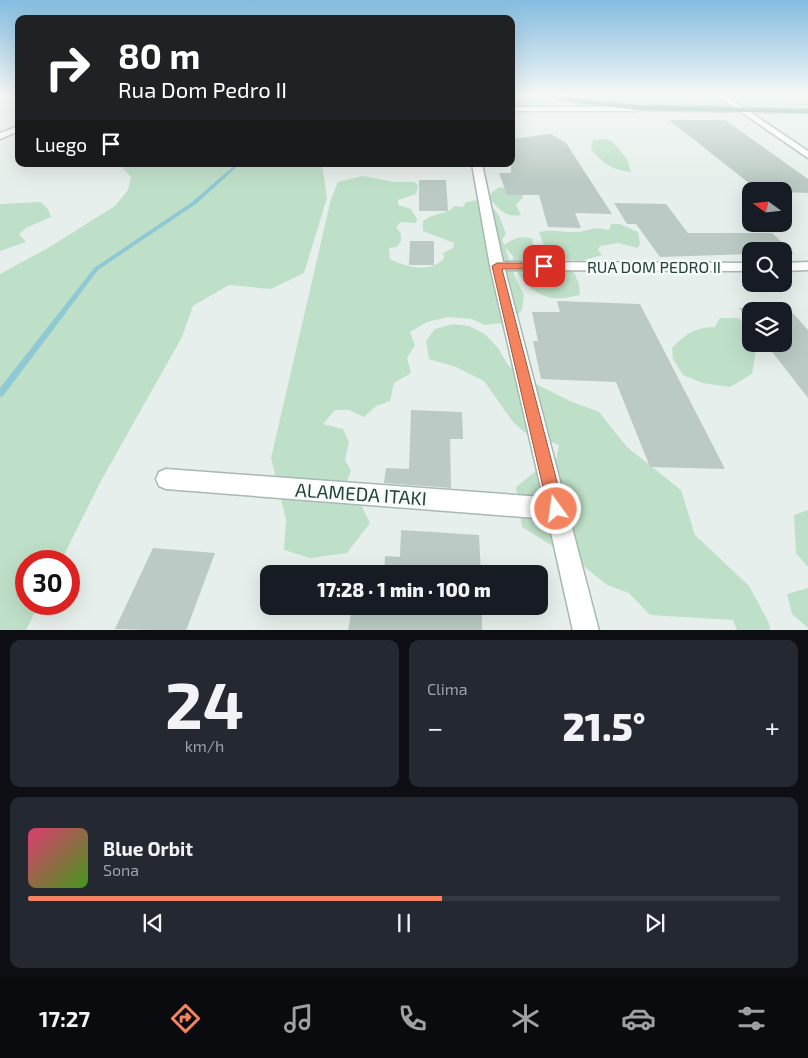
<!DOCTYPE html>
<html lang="es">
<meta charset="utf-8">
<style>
body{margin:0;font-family:"Exo 2",sans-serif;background:#242831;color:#f1f3f6;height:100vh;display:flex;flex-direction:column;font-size:19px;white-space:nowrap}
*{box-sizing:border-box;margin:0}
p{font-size:16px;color:#9ea1a6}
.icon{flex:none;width:28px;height:28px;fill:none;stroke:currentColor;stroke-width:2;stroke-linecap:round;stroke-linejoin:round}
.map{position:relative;height:630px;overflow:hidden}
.sheet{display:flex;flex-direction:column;gap:10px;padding:10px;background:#0d0f14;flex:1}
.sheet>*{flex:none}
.top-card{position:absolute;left:15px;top:15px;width:500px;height:152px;border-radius:10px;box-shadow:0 5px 20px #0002;background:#202124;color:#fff;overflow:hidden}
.needle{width:32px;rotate:285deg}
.tools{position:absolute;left:742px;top:182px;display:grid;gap:10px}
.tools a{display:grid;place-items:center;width:50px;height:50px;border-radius:10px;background:#171b24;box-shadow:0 5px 20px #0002;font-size:25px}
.speed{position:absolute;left:15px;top:550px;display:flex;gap:10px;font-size:25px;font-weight:700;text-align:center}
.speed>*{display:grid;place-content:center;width:65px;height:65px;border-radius:50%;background:#171b24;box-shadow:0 5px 20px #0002;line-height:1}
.speed .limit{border:8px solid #d22;background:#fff;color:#111}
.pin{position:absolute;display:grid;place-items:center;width:42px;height:42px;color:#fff;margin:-21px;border-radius:10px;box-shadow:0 2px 8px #0006}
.me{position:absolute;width:55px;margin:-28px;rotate:346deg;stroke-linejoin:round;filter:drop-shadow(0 0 4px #0008)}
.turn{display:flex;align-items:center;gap:18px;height:105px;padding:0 20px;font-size:22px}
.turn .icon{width:65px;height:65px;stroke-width:2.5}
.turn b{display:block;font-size:35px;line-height:42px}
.then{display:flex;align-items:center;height:48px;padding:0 20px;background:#0003;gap:10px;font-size:19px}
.big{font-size:38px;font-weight:800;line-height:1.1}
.sheet .card{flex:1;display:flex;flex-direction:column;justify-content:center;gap:8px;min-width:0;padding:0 18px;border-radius:10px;background:#242831}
.sheet .dial{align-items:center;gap:0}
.dial b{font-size:65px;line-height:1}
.song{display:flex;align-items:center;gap:15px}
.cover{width:60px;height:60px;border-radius:8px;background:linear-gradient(135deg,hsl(340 70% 55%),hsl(100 70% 35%))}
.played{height:5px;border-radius:2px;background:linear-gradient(90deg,#f4845f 55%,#363941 55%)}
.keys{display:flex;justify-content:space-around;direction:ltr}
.heat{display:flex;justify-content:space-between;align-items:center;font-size:28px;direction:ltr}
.sheet .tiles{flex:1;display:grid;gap:10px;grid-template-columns:1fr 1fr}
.card:last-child{grid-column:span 2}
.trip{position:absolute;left:260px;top:565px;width:288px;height:50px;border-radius:10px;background:#171b24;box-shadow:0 5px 20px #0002;font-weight:800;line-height:50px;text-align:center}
.dock{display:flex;height:80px;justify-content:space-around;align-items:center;background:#090b0e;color:#9ea1a6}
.dock .icon{width:35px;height:35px}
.dock .selected{color:#f4845f}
.dock b{font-size:22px;color:#f1f3f6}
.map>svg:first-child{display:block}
.green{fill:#bfe0c8}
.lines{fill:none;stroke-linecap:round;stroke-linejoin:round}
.stream{fill:#8ec9d4;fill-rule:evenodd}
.building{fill:#bbcac4}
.minor-casing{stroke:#a8b8b2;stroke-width:3}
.major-casing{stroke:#c2cac8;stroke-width:3}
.minor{fill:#fff;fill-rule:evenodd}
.major{fill:#6aa596;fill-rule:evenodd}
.route{fill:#f4845f;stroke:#9f563e}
.labels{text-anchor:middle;stroke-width:5;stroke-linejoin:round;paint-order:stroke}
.street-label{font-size:16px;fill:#24423a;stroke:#f7fbf9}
.near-street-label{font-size:19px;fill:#24423a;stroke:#f7fbf9}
</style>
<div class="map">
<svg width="808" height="631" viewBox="0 0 808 631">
<rect width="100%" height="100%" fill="#e6efeb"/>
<g class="green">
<polygon points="511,94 516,94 566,104 511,105"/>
<polygon points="560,94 714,94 732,107 624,103"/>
<polygon points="730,94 808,94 808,106 747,105"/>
<path d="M605 139 612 141 627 159 631 172C611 170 603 163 591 149L593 140Z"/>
<polygon points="119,164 322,164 327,198 304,273 271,289 229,285 193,306 182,337 102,479 61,561 26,561 26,604 39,604 26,630 0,630 0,274 48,248 115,206 128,190 131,177"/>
<path d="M363 176 394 182H415L418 186 416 194 398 200V205L411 209 417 219 416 223 401 222 396 227 401 234V241L397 247 389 248 390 259C406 267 431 274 444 258L443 253 453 248 454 243 423 231V221C434 212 447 215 455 206L463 207 466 202 484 199C500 215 498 212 506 234L502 239 504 245C515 238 520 235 533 239L532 249 538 254 573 270 579 284 580 295C570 297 558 300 548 297 533 294 511 272 513 256L505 247 515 277 524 295 522 310 510 322 485 325 472 319 448 317 427 322 410 332 415 345 407 358 411 373 394 383 390 401 376 406 364 417 349 410H335L323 424 343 429 349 442 345 460 351 470 345 488 362 497V507L370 523 347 553 310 558 284 550 286 520 271 458 331 199 338 182Z"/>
<path d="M500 187 522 193 523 197 516 205 521 215C504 218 500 209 489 198L492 192Z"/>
<polygon points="41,202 48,209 51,217 26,228 19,234 26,242 0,251 0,204"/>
<path d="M611 224H620L638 232 640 243 638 248 618 243 600 246 598 250 602 255 581 261 559 259 543 243 539 232C551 229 562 232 574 232 589 232 592 225 609 230Z"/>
<path d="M720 318H738L751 330V344H757L752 374 730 387 703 383 683 375 673 359 672 348C687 333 694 328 715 327Z"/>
<polygon points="453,324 469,326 485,334 498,348 508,365 524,378 570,401 599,412 627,447 681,490 695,535 749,586 769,623 770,630 737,630 733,620 650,615 629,593 607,585 580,563 522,527 516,487 545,464 556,461 559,445 524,432 513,422 484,381 456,367 429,359 426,341 435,329"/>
<polygon points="808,510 808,567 796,553 794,515"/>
<polygon points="808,588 808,628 792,614 787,594"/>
</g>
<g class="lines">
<polygon class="stream" points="236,164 240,164 196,204 98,270 3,396 0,397 0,388 94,268 192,202"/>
</g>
<g class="building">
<polygon points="669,120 725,120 808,179 808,193 759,191"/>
<polygon points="551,134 566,143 612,214 575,213 581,228 548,227 539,195 507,195 499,173 511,173 511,139"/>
<polygon points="419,180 446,180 448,211 419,211"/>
<polygon points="614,203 666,204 688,233 772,233 794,254 784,254 784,251 751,251 751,254 660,257 636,224 627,224"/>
<polygon points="410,241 434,241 434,265 409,265"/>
<polygon points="557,301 640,304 725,469 650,467 616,382 541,379 533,341 538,341 532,312 560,312"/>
<polygon points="739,308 789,309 808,330 808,398 766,344 784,344 784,311 751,311 751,324"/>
<polygon points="411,410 462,412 463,439 450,439 451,488 384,483 386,468 409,469"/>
<polygon points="401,530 479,535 481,574 384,574 385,556 400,557"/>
<polygon points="153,548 215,553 186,631 115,629"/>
<polygon points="352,606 482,606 482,631 348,631"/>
</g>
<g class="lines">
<defs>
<g id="minor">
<polygon points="715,94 723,94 808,151 808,158"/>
<polygon points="511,107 636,107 640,109 636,111 511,111"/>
<polygon points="19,126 19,131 0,139 0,133"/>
<polygon points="472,164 482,164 503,262 751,263 751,271 505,270 599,631 573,631 548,519 166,489 159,486 156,479 159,472 166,469 543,497 490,266"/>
<polygon points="808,262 808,270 784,271 784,263"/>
</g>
<polygon id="major" points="533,94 638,105 808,109 808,113 638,110 571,102"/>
</defs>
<use href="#minor" class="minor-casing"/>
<use href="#major" class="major-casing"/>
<use href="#minor" class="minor"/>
<use href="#major" class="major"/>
</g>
<linearGradient id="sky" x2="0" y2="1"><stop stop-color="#84bce0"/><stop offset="0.52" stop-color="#f4f8f6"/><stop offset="1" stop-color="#f4f8f6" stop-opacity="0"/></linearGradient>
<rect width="808" height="182" fill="url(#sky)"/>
<polygon class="route" points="544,263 548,264 548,269 502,269 564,509 562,515 556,517 550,515 548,509 492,266 497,263"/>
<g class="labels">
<g class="street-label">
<text x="654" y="273">RUA DOM PEDRO II</text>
</g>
<g class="near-street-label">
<text transform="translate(361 494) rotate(4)" y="7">ALAMEDA ITAKI</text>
</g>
</g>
</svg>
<div class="tools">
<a><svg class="needle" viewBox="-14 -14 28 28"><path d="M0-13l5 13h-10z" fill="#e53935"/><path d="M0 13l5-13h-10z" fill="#9ea1a6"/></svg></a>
<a><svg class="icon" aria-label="search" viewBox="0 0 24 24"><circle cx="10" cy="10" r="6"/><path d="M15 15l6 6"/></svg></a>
<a><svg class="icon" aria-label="layers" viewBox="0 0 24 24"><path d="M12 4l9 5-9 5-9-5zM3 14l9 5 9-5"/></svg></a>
</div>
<div class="speed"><div class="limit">30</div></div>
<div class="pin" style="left:544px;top:266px;background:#d93025"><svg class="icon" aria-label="arrive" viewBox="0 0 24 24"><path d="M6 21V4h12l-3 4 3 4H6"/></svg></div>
<svg class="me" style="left:556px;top:509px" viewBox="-20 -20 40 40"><circle r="17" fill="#f4845f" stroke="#fff" stroke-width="3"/><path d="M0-11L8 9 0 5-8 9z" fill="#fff"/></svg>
<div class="trip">17:28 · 1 min · 100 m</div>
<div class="top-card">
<div class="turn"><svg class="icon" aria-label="right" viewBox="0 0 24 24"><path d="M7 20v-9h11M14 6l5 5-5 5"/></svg><div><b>80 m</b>Rua Dom Pedro II</div></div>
<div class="then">Luego<svg class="icon" aria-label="arrive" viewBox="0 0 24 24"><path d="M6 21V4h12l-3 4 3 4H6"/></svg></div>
</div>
</div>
<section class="sheet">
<div class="tiles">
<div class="card dial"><b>24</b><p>km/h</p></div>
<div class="card"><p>Clima</p>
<div class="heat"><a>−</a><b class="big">21.5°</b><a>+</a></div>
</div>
<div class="card">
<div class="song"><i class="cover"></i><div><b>Blue Orbit</b><p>Sona</p></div></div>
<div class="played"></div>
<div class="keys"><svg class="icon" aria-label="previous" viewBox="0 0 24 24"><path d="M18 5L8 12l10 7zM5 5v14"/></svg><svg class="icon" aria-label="pause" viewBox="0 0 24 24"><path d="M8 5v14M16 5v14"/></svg><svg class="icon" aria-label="next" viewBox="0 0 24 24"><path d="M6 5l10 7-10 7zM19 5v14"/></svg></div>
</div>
</div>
</section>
<nav class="dock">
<b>17:27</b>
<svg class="icon selected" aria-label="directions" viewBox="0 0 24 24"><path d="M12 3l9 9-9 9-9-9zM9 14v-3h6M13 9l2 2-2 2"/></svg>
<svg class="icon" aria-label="music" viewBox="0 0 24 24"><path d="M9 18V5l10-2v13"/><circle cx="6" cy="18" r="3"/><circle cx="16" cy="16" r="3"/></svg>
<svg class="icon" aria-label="phone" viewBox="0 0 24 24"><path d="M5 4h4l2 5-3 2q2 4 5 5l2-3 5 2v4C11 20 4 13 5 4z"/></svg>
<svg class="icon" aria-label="climate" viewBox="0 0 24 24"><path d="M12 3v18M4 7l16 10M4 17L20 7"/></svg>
<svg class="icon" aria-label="car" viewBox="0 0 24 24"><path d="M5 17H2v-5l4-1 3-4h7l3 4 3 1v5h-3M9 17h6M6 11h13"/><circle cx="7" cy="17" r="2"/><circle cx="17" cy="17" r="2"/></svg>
<svg class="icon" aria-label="filters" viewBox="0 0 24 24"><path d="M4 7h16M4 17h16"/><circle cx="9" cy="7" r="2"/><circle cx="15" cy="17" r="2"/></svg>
</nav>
